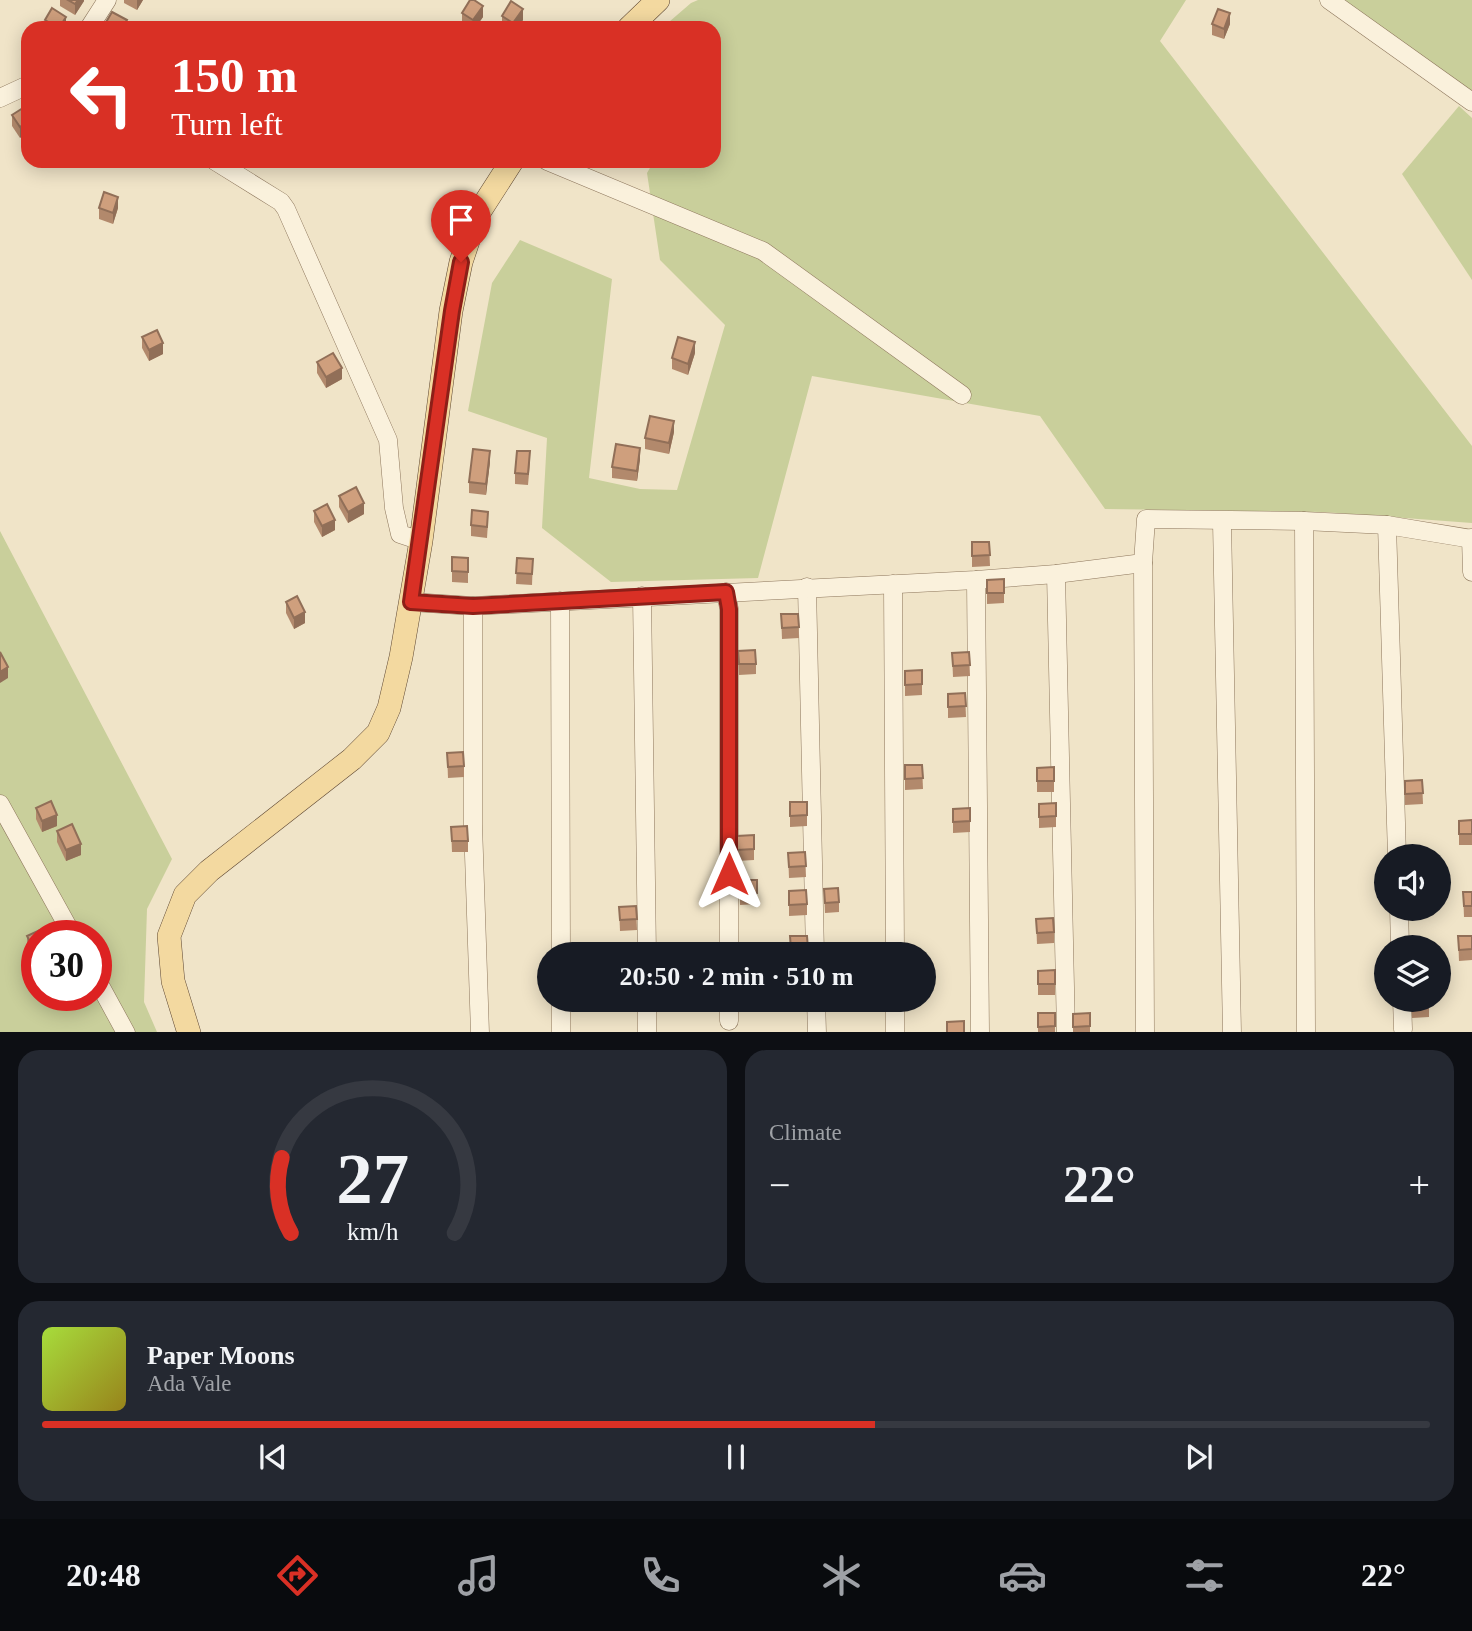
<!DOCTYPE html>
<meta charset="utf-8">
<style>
body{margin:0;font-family:"Times New Roman",serif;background:#242831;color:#f1f3f6;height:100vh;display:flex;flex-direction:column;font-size:26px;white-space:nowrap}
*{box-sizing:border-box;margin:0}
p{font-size:23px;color:#9ea1a6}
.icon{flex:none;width:38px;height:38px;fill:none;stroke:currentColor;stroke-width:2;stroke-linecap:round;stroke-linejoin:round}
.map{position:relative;height:1032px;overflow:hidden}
.panel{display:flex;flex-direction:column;gap:18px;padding:18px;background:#0d0f14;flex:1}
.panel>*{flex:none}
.hud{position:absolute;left:21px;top:21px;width:700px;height:147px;border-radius:21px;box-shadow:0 4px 18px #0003;background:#d93025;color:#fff;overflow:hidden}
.buttons{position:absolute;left:1374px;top:844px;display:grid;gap:14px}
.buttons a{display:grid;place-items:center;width:77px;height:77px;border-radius:50%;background:#171b24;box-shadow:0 4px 18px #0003;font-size:35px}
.speed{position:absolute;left:21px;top:920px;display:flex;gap:14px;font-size:35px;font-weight:700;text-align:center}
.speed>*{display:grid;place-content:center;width:91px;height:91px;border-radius:50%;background:#171b24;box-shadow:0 4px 18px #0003;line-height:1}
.speed .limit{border:10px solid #d22;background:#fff;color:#111}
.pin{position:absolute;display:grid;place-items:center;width:60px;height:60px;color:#fff;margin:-72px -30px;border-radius:50% 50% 50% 0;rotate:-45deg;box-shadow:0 0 7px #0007}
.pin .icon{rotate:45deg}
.me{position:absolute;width:77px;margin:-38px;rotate:0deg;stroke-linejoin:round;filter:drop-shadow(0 0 5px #0008)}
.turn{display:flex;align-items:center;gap:24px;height:147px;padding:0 35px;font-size:32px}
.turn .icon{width:91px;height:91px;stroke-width:2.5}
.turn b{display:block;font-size:49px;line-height:60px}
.big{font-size:52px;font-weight:700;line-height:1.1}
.panel .card{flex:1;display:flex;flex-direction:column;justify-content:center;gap:10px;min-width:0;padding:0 24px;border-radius:21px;background:#242831}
.panel .dial{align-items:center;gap:0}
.dial svg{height:182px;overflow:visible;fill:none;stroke:#363941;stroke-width:7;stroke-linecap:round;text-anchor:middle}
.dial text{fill:#f1f3f6;stroke:none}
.song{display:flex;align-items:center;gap:21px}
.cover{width:84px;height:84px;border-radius:10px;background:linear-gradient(135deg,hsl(80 70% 55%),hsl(50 70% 35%))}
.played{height:7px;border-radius:4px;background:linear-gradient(90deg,#d93025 60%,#363941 60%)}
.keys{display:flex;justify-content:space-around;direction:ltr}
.heat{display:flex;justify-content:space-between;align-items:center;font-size:38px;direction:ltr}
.panel .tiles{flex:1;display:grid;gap:18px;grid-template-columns:1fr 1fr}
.card:last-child{grid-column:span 2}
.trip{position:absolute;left:537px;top:942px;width:399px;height:70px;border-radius:35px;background:#171b24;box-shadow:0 4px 18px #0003;font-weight:700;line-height:70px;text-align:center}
.dock{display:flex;height:112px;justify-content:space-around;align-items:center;background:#090b0e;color:#9ea1a6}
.dock .icon{width:49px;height:49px}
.dock .current{color:#d93025}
.dock b{font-size:32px;color:#f1f3f6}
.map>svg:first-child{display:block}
.green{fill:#c9cf9b;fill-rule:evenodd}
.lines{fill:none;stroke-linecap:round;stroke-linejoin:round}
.minor-casing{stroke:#8d765c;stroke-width:19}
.major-casing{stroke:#5b4430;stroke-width:24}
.minor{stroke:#faf1dc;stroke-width:18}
.major{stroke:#f3d9a0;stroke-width:23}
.wall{fill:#b2896c}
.shaded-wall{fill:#916f58}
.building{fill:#cf9f7d;stroke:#916f58;stroke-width:2}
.route-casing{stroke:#8d1f18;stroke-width:18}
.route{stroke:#d93025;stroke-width:12}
</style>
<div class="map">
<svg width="1472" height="1033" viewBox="0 0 1472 1033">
<rect width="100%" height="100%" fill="#f0e4c8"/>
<g class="green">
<polygon points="698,0 1186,0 1160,41 1472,446 1472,523 1324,512 1105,509 1040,416 812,376 758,578 611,582 542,528 547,438 468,411 492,283 520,240 612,279 589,478 640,489 677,490 725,325 660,260 647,173 654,161 714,161 714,28 662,28 691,3"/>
<polygon points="1340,0 1472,0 1472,96"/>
<polygon points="1459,106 1472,118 1472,280 1402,174"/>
<path d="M0 531 172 859 147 909 144 1002 157 1032H0ZM37 936H96V996H37Z"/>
</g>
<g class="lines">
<defs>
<g id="minor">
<polyline points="1329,0 1472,102"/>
<polyline points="89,28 107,0"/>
<polyline points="0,98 28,85"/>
<polyline points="215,161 281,202 286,209 388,440 394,508 400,534 421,541"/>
<polyline points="547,161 763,251 962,395"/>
<polyline points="1304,521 1306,1033"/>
<polyline points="1222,522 1232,1033"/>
<polyline points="1387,525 1397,856"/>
<polyline points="1471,538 1472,572"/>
<polyline points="1056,574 1066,1033"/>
<polyline points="976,580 980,1033"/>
<polyline points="893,584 895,954"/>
<polyline points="807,587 815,954"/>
<polyline points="726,592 729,609 729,954"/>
<polyline points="642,596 647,954"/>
<polyline points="560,601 561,954"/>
<polyline points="411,602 473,606 976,580 1056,574 1143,563"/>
<polyline points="473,606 473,825 480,1033"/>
<polyline points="0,804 73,936"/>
<polyline points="1399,908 1400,947"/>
<polyline points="96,978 126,1033"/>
<polyline points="561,999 561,1033"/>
<polyline points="647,999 647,1033"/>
<polyline points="729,999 729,1021"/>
<polyline points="816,999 817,1033"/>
<polyline points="895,999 895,1033"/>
<polyline points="1402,999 1403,1029"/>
<polyline points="1145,1033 1143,563 1146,519 1304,521 1387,525 1472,539"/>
</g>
<g id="major">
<polyline points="629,28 658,0"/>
<polyline points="189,1033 173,981 169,936 185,895 209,871 352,759 378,733 389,708 401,657 421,541 451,311 461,262 476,217 512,161"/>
</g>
</defs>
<use href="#minor" class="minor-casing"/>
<use href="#major" class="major-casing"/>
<use href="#minor" class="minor"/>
<use href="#major" class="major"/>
</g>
<g class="wall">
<polygon points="60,0 84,0 84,1 75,15 60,6"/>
<polygon points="124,0 143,0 137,10 124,3"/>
<polygon points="462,13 483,17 475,28 469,28 462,24"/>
<polygon points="502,16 523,20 517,28 504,28 502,27"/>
<polygon points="66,17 66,28 45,28 45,20"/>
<polygon points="1212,24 1230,24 1224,39 1212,35"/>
<polygon points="28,109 20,138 12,126 12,115"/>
<polygon points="99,208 118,208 113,224 99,219"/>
<polygon points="142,337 163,354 149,361 142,348"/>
<polygon points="695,353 688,375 672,369 672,358"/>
<polygon points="317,362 342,379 326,388 317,373"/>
<polygon points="674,432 669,454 645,449 645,438"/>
<polygon points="640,459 637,481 612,478 612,467"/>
<polygon points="490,462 486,495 469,493 469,482"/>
<polygon points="530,462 528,485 515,484 515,473"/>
<polygon points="339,496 364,514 348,523 339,507"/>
<polygon points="314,511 335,530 322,537 314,522"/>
<polygon points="488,523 487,538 471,536 471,525"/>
<polygon points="972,542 989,542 990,566 972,567"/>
<polygon points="452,557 468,558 468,583 452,582"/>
<polygon points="517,558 533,559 532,585 516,584"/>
<polygon points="1004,579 1004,603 987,604 987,580"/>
<polygon points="286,602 305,623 294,629 286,613"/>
<polygon points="781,614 798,614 799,638 782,639"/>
<polygon points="738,651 756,664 756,674 739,675"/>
<polygon points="969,652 970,676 953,677 952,653"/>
<polygon points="922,670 922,695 905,696 905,671"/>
<polygon points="965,693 966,717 948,718 948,694"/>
<polygon points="447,753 464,766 464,777 448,778"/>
<polygon points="905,765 922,765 923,789 905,790"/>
<polygon points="1054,767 1054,792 1037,792 1037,768"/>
<polygon points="1422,780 1423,804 1405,805 1405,781"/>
<polygon points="790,802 807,802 807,826 790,827"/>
<polygon points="1056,803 1056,827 1039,828 1039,804"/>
<polygon points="36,808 57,826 42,832 36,819"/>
<polygon points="970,808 970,832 953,833 953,809"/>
<polygon points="1472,820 1472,845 1459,845 1459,821"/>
<polygon points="451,827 468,841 468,852 452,852"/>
<polygon points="57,831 81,855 66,861 57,842"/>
<polygon points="754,835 754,860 737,861 737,836"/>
<polygon points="805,852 806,877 789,878 788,853"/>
<polygon points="740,880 757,880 757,904 740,905"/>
<polygon points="824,889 839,902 839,912 825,913"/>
<polygon points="789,891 807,904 807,915 789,916"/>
<polygon points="1463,892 1472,892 1472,917 1464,917"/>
<polygon points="636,906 637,930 620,931 619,907"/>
<polygon points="1036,919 1054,932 1054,943 1037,944"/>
<polygon points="40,930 34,960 27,947 27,936"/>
<polygon points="790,936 807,936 808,954 790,954"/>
<polygon points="1458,936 1472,936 1472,960 1459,961"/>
<polygon points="1055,970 1055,995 1038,995 1038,971"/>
<polygon points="827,999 841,999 841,1006 828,1007"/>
<polygon points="1411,999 1429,999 1429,1017 1412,1018"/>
<rect x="1038" y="1013" width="17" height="20"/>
<polygon points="1090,1013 1090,1033 1073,1033 1073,1014"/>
</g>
<g class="shaded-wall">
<polygon points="78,0 84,0 84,1 75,15 75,4"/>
<polygon points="137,0 143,0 137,10"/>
<polygon points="483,6 483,17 475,28 473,28 473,20"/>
<polygon points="523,9 523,20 517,28 513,28 513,23"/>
<polygon points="1230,13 1230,24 1224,39 1224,29"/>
<polygon points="66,17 66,28 59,28"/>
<polygon points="28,121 28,132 20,138 20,127"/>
<polygon points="118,197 118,208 113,224 113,213"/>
<polygon points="695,342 695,353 688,375 688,364"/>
<polygon points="163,343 163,354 149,361 149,350"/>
<polygon points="342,368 342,379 326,388 326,377"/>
<polygon points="674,421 674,432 669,454 669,443"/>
<polygon points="640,448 640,459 637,481 637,471"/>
<polygon points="490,451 490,462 486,495 486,484"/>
<polygon points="364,503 364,514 348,523 348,512"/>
<polygon points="335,520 335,530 322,537 322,526"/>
<polygon points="305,612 305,623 294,629 294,618"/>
<polygon points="8,667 8,678 0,683 0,672"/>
<polygon points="57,815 57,826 42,832 42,821"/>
<polygon points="81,844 81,855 66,861 66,850"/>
<polygon points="37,948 37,958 34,960 34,949"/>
</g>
<g class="building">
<polygon points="68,0 78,0 75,4"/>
<polygon points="470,0 474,0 483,6 473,20 462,13"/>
<polygon points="511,1 523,9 513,23 502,16"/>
<polygon points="52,8 66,17 59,28 45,20"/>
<polygon points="1218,9 1230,13 1224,29 1212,24"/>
<polygon points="112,12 127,20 122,28 112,28 105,24"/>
<polygon points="26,106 28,109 28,121 20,127 12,115"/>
<polygon points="104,192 118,197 113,213 99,208"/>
<polygon points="157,330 163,343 149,350 142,337"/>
<polygon points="678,337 695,342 688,364 672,358"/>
<polygon points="333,353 342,368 326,377 317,362"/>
<polygon points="650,416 674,421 669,443 645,438"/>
<polygon points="616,444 640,448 637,471 612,467"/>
<polygon points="473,449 490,451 486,484 469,482"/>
<polygon points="517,451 530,451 528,474 515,473"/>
<polygon points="356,487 364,503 348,512 339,496"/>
<polygon points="327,504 335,520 322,526 314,511"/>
<polygon points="472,510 488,512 487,527 471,525"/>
<polygon points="972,542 989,542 990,555 972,556"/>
<polygon points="452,557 468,558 468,572 452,571"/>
<polygon points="517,558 533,559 532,574 516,573"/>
<polygon points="1004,579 1004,593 987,593 987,580"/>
<polygon points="297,596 305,612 294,618 286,602"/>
<polygon points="781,614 798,614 799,627 782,628"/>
<polygon points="755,650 756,664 739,664 738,651"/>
<polygon points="0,652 8,667 0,672"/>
<polygon points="969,652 970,665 953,666 952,653"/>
<polygon points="922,670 922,684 905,685 905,671"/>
<polygon points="965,693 966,706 948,707 948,694"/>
<polygon points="463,752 464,766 448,767 447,753"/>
<polygon points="905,765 922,765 923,778 905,779"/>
<polygon points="1054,767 1054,781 1037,781 1037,768"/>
<polygon points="1422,780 1423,793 1405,794 1405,781"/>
<polygon points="51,801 57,815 42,821 36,808"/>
<polygon points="790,802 807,802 807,815 790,816"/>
<polygon points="1056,803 1056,816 1039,817 1039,804"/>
<polygon points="970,808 970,821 953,822 953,809"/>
<polygon points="1472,820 1472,834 1459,834 1459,821"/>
<polygon points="72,824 81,844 66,850 57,831"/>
<polygon points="467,826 468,841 452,841 451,827"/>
<polygon points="754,835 754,849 737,850 737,836"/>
<polygon points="805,852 806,866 789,867 788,853"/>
<polygon points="740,880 757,880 757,893 740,894"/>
<polygon points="838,888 839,902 825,903 824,889"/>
<polygon points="806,890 807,904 789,905 789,891"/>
<polygon points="1463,892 1472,892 1472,906 1464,906"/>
<polygon points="636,906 637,919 620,920 619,907"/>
<polygon points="1053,918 1054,932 1037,933 1036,919"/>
<polygon points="40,930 43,936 37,936 37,948 34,949 27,936"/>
<polygon points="790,936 807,936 808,949 791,950"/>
<polygon points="1458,936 1472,936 1472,949 1459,950"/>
<polygon points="1055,970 1055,984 1038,984 1038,971"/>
<polygon points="1411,999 1429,999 1429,1006 1412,1007"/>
<polygon points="1038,1013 1055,1013 1055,1026 1038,1027"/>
<polygon points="1090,1013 1090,1026 1073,1027 1073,1014"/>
<polygon points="964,1021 964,1033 947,1033 947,1022"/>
</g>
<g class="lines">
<defs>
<polyline id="route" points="461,262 452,311 411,602 473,606 726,592 729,609 729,874"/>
</defs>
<use href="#route" class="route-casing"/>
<use href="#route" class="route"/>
</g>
</svg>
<div class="buttons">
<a><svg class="icon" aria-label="sound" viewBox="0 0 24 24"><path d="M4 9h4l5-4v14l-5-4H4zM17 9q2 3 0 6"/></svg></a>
<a><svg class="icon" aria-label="layers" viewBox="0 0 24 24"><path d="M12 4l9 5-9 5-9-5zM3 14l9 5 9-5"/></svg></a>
</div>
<div class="speed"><div class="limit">30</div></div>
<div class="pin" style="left:461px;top:262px;background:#d93025"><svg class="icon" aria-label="arrive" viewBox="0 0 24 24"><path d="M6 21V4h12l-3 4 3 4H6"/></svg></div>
<svg class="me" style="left:729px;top:874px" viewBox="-20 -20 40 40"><path d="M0-17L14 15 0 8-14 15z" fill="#d93025" stroke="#fff" stroke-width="4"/></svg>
<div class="trip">20:50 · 2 min · 510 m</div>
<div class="hud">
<div class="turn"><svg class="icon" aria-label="left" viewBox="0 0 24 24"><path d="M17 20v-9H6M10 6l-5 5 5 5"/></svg><div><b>150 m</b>Turn left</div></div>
</div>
</div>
<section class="panel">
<div class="tiles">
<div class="card dial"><svg viewBox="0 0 100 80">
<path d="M14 69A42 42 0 1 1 86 69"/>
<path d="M14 69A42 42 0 0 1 10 36" stroke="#d93025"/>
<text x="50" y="56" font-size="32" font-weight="700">27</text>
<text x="50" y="72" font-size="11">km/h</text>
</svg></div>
<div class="card"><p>Climate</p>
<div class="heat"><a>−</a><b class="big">22°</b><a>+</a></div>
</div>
<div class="card">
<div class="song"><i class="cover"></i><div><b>Paper Moons</b><p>Ada Vale</p></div></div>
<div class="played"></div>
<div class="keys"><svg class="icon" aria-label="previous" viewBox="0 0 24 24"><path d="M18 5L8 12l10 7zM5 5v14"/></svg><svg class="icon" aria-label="pause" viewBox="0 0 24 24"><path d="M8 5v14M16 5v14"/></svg><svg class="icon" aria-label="next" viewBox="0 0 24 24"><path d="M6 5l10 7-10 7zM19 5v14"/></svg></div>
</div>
</div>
</section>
<nav class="dock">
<b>20:48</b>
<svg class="icon current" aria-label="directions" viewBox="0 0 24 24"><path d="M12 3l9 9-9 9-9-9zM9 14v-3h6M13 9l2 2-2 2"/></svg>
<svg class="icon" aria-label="music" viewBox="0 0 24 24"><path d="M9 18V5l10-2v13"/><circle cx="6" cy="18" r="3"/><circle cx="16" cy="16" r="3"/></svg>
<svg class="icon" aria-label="phone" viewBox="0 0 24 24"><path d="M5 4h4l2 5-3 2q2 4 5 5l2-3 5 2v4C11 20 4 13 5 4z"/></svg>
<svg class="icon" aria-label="climate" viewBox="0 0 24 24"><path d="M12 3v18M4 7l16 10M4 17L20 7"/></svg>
<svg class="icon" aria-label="car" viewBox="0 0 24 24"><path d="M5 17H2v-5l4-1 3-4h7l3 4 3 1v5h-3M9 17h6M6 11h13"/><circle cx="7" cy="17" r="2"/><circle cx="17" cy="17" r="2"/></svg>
<svg class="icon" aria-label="filters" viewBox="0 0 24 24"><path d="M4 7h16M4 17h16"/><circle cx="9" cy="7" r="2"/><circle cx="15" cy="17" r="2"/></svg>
<b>22°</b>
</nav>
